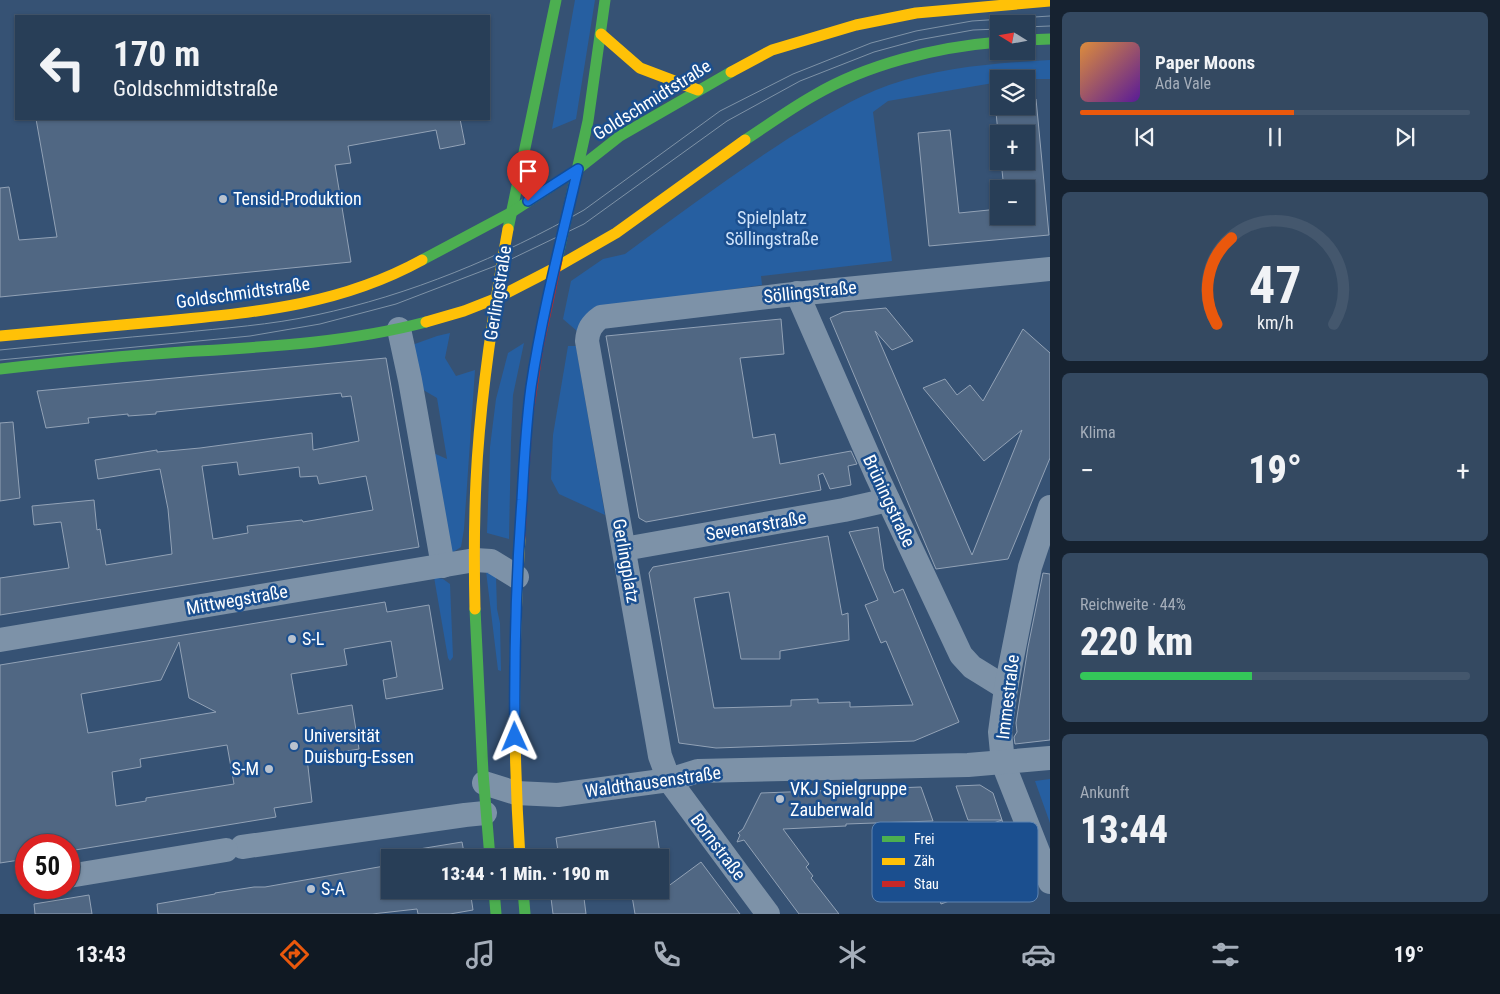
<!DOCTYPE html>
<html lang="de">
<meta charset="utf-8">
<style>
body{margin:0;font-family:"Roboto Condensed",sans-serif;background:#344961;color:#f1f3f6;height:100vh;display:flex;flex-direction:column;font-size:19px;white-space:nowrap}
*{box-sizing:border-box;margin:0}
p{font-size:16px;color:#a5aeba}
.icon{flex:none;width:28px;height:28px;fill:none;stroke:currentColor;stroke-width:2;stroke-linecap:round;stroke-linejoin:round}
.map{position:relative;flex:1;overflow:hidden}
.sheet{display:flex;flex-direction:column;gap:12px;padding:12px;background:#162230;width:450px}
.sheet>*{flex:none}
.hud{position:absolute;left:15px;top:15px;width:475px;height:105px;border-radius:0px;box-shadow:0 1px 4px #0004,0 0 0 1px #44576d;background:#283e57;color:#f1f3f6;overflow:hidden}
.needle{width:32px;rotate:281deg}
.controls{position:absolute;left:990px;top:15px;display:grid;gap:10px}
.controls a{display:grid;place-items:center;width:45px;height:45px;border-radius:0px;background:#283e57;box-shadow:0 1px 4px #0004,0 0 0 1px #44576d;font-size:25px}
.speed{position:absolute;left:15px;top:834px;display:flex;gap:10px;font-size:25px;font-weight:700;text-align:center}
.speed>*{display:grid;place-content:center;width:65px;height:65px;border-radius:50%;background:#283e57;box-shadow:0 1px 4px #0004,0 0 0 1px #44576d;line-height:1}
.speed .limit{border:8px solid #d22;background:#fff;color:#111}
.pin{position:absolute;display:grid;place-items:center;width:42px;height:42px;color:#fff;margin:-51px -21px;border-radius:50% 50% 50% 0;rotate:-45deg;box-shadow:0 0 5px #0007}
.pin .icon{rotate:45deg}
.me{position:absolute;width:55px;margin:-28px;rotate:359deg;stroke-linejoin:round;filter:drop-shadow(0 0 4px #0008)}
.turn{display:flex;align-items:center;gap:18px;height:105px;padding:0 15px;font-size:22px}
.turn .icon{width:65px;height:65px;stroke-width:2.5}
.turn b{display:block;font-size:35px;line-height:42px}
.big{font-size:38px;font-weight:800;line-height:1.1}
.sheet .card{flex:1;display:flex;flex-direction:column;justify-content:center;gap:8px;min-width:0;padding:0 18px;border-radius:8px;background:#344961}
.sheet .dial{align-items:center;gap:0}
.dial svg{height:130px;overflow:visible;fill:none;stroke:#44576d;stroke-width:7;stroke-linecap:round;text-anchor:middle}
.dial text{fill:#f1f3f6;stroke:none}
.song{display:flex;align-items:center;gap:15px}
.cover{width:60px;height:60px;border-radius:8px;background:linear-gradient(135deg,hsl(30 70% 55%),hsl(270 70% 35%))}
.played{height:5px;border-radius:2px;background:linear-gradient(90deg,#ea580c 55%,#44576d 55%)}
.keys{display:flex;justify-content:space-around;direction:ltr}
.heat{display:flex;justify-content:space-between;align-items:center;font-size:28px;direction:ltr}
.charge{height:8px;border-radius:4px;background:linear-gradient(90deg,#34c759 44%,#44576d 0)}
.trip{position:absolute;left:381px;top:849px;width:288px;height:50px;border-radius:0px;background:#283e57;box-shadow:0 1px 4px #0004,0 0 0 1px #44576d;font-weight:800;line-height:50px;text-align:center}
.dock{display:flex;height:80px;justify-content:space-around;align-items:center;background:#101923;color:#a5aeba}
.dock .icon{width:35px;height:35px}
.dock .on{color:#ea580c}
.dock b{font-size:22px;color:#f1f3f6}
main{display:flex;flex:1;min-height:0}
.map>svg:first-child{display:block}
.green{fill:#265fa1}
.building{fill:#506783;stroke:#92a2b6;fill-rule:evenodd}
.lines{fill:none;stroke-linecap:round;stroke-linejoin:round}
.street{stroke:#7d92a8;stroke-width:24}
.fast{stroke:#4caf50;stroke-width:11}
.slow{stroke:#ffc107;stroke-width:11}
.jam{stroke:#c62828;stroke-width:11}
.tram{stroke:#7e92a7;stroke-width:1}
.route-casing{stroke:#114b97;stroke-width:12}
.route{stroke:#1a73e8;stroke-width:9}
.poi-dot{fill:#b9c2ce;stroke:#1b4f8f;stroke-width:2}
.labels{text-anchor:middle;stroke-width:5;stroke-linejoin:round;paint-order:stroke}
.street-label{font-size:18px;fill:#fff;stroke:#1b4f8f}
.poi-label{font-size:18px;fill:#fff;stroke:#1b4f8f;text-anchor:start}
.park-label{font-size:18px;fill:#cfe3fa;stroke:#1b4f8f}
.key{fill:#1b4f8f;stroke:#5f84b1;stroke-width:1}
.key-label{font-size:14px;fill:#fff}
</style>
<main>
<div class="map">
<svg width="1050" height="914" viewBox="0 0 1050 914">
<rect width="100%" height="100%" fill="#365274"/>
<g class="green">
<polygon points="575,0 595,0 576,119 552,129"/>
<path d="M1050 60V79H999V82L888 101 873 112 892 261 761 276 762 285 626 305 583 321 577 331 563 319 571 281 603 259 625 254C679 214 732 175 789 138 821 119 854 97 889 85 941 67 996 63 1050 60Z"/>
<polygon points="450,333 445,358 456,376 475,370 464,529 461,547 450,554 431,452 447,459 437,398 420,388 412,345 437,336"/>
<polygon points="524,343 513,395 511,441 509,539 487,533 490,447 496,399 508,353"/>
<polygon points="568,346 576,346 605,515 559,494 551,479 553,435"/>
<polygon points="486,571 496,577 497,609 500,623 501,671 498,670"/>
<polygon points="434,577 443,579 450,584 453,657 450,661 448,658"/>
<polygon points="1050,779 1050,823 1035,781"/>
</g>
<g class="building">
<polygon points="1036,99 1049,235 929,246 918,133 950,130 959,213 999,209 999,216 1026,216 1026,189 1004,189 1001,161 1026,161 1026,134 999,134 999,142 995,103 999,103 999,106 1026,106 1026,100"/>
<polygon points="36,119 460,119 465,144 440,149 436,130 348,146 351,163 335,165 351,262 0,297 0,188 9,187 19,240 57,237"/>
<polygon points="886,308 913,341 892,350 875,331 972,555 1022,430 984,461 923,388 945,379 957,395 970,385 983,401 1023,329 1050,353 1050,458 1008,559 936,569 830,318 843,312"/>
<polygon points="781,319 784,354 740,358 753,438 775,434 780,464 851,451 857,464 848,466 851,485 830,489 823,473 818,475 821,490 646,522 639,518 606,336"/>
<path d="M386 358 419 547 0 615V578L69 568 61 522 34 525 32 506 94 500 97 530 100 529 106 565 172 554 168 509 160 469 98 479 95 460 157 450V452L200 448 312 433 313 450 359 441 351 396 342 397 341 393 156 412V414L128 416V414L88 418 89 423 46 428 37 391ZM237 462 239 475 299 467 300 477 317 476 319 484 366 476 373 510 303 522 302 520 247 526 248 533 213 539 202 466Z"/>
<polygon points="13,422 20,498 0,501 0,423"/>
<polygon points="878,527 884,569 894,593 903,589 959,722 914,741 716,748 679,743 649,573 653,567 828,536 842,615 848,613 849,640 780,651 780,659 741,659 729,592 694,598 714,708 791,706 791,700 818,699 818,703 850,702 850,707 913,705 886,641 881,643 865,605 878,600 849,532"/>
<polygon points="1043,573 1050,574 1050,740 1015,744 1014,737 1017,732 1016,723 1028,647"/>
<path d="M385 602 387 612 429 605 443 689 386 699 383 680 397 677 391 641 344 649 347 665 291 674 298 714 352 705 359 749 307 758 312 802 274 808 276 817 69 851V845H26V859L0 863V665ZM179 642 189 698 216 712 88 733 81 694 161 680ZM227 745 234 784 146 798V801L116 806 112 772 141 767 140 759Z"/>
<polygon points="980,785 993,793 1002,820 968,820 956,786"/>
<polygon points="921,787 933,821 846,824 846,826 783,829 809,864 806,867 813,876 811,878 839,914 799,914 744,840 737,842 740,835 738,833 743,829 761,793"/>
<polygon points="1002,820 1025,882 994,893 971,831"/>
<polygon points="655,821 660,854 642,858 559,858 556,838"/>
<polygon points="462,842 465,858 408,858 407,851"/>
<polygon points="940,842 960,897 941,904 922,849"/>
<polygon points="701,862 740,914 635,914 631,890 663,890"/>
<polygon points="390,865 390,890 470,890 473,910 450,914 418,914 417,909 372,914 158,914 157,904 215,894 215,893 254,887 265,887"/>
<polygon points="550,890 583,890 586,914 553,914"/>
<polygon points="89,895 92,914 35,914 34,904"/>
</g>
<g class="lines">
<g class="street">
<polyline points="797,293 877,476 961,655 972,667 1006,688"/>
<polyline points="399,329 410,380 443,566"/>
<polyline points="1050,507 1030,567 1006,688 1000,732 1003,763 1050,882"/>
<polyline points="624,549 844,510 888,500"/>
<polyline points="0,640 475,560 491,561 517,577"/>
<polyline points="484,783 516,793 558,795 669,780 698,771 968,765 1050,758"/>
<polyline points="242,847 465,815 485,813"/>
<polyline points="69,876 226,850"/>
<path d="M768 914 669 780 660 756 587 341C588 330 591 324 601 317L785 295 1050 269"/>
</g>
<g class="fast">
<polyline points="1026,40 1050,39"/>
<path d="M745 140C768 125 790 109 813 96 867 64 937 47 999 42"/>
<polyline points="508,229 556,0"/>
<polyline points="422,260 512,212 578,169 620,136 731,72"/>
<polyline points="557,260 588,121 605,0"/>
<path d="M0 369C61 362 121 356 182 352 263 347 347 343 426 322"/>
<polyline points="475,609 483,773 490,858"/>
<polyline points="494,890 496,914"/>
<polyline points="523,890 525,914"/>
</g>
<g class="slow">
<polyline points="601,34 640,68 698,90"/>
<polyline points="731,72 772,50 856,25 916,13 1050,1"/>
<polyline points="426,322 464,311 497,298 555,268 616,233 745,140"/>
<path d="M0 336C55 331 111 326 166 321 258 312 340 305 422 260"/>
<path d="M520 538C513 645 513 751 520 858"/>
<path d="M475 609C474 567 474 524 476 481 480 396 493 312 508 229"/>
</g>
<polyline class="jam" points="520,538 527,421 538,348 557,260"/>
<g class="tram">
<polyline points="1026,27 1050,26"/>
<path d="M0 350C59 344 118 338 177 333 224 328 271 325 316 315 410 295 501 257 584 210L720 111 793 74 871 43 916 31 972 21 1050 16"/>
<polyline points="0,360 250,336 320,324 396,304 503,263 584,224 727,121 800,81 874,52 918,40 973,30 999,29"/>
</g>
</g>
<g class="lines">
<defs>
<path id="route" d="M515 737C514 658 516 579 522 500 524 462 526 424 531 387 542 313 561 241 578 169L528 201"/>
</defs>
<use href="#route" class="route-casing"/>
<use href="#route" class="route"/>
</g>
<g class="poi-dot">
<circle cx="223" cy="199" r="5"/>
<circle cx="292" cy="639" r="5"/>
<circle cx="294" cy="746" r="5"/>
<circle cx="269" cy="769" r="5"/>
<circle cx="780" cy="799" r="5"/>
<circle cx="311" cy="889" r="5"/>
</g>
<g class="labels">
<g class="street-label">
<text transform="translate(652 100) rotate(-32)" y="6">Goldschmidtstraße</text>
<text transform="translate(810 292) rotate(-6)" y="6">Söllingstraße</text>
<text transform="translate(243 293) rotate(-8)" y="6">Goldschmidtstraße</text>
<text transform="translate(498 293) rotate(-81)" y="6">Gerlingstraße</text>
<text transform="translate(889 501) rotate(65)" y="6">Brüningstraße</text>
<text transform="translate(756 526) rotate(-10)" y="6">Sevenarstraße</text>
<text transform="translate(626 561) rotate(80)" y="6">Gerlingplatz</text>
<text transform="translate(237 600) rotate(-10)" y="6">Mittwegstraße</text>
<text transform="translate(1008 697) rotate(-83)" y="6">Immestraße</text>
<text transform="translate(653 782) rotate(-8)" y="6">Waldthausenstraße</text>
<text transform="translate(718 847) rotate(53)" y="6">Bornstraße</text>
</g>
<g class="poi-label">
<text x="233" y="205">Tensid-Produktion</text>
<text x="302" y="645">S-L</text>
<text x="304" y="742">Universität<tspan x="304" dy="21">Duisburg-Essen</tspan></text>
<text x="259" y="775" text-anchor="end">S-M</text>
<text x="790" y="795">VKJ Spielgruppe<tspan x="790" dy="21">Zauberwald</tspan></text>
<text x="321" y="895">S-A</text>
</g>
<g class="park-label">
<text x="772" y="224">Spielplatz<tspan x="772" dy="21">Söllingstraße</tspan></text>
</g>
</g>
<rect x="872" y="822" width="166" height="80" rx="8" class="key"/>
<rect x="882" y="836" width="23" height="6" fill="#4caf50"/>
<rect x="882" y="858" width="23" height="7" fill="#ffc107"/>
<rect x="882" y="881" width="23" height="6" fill="#c62828"/>
<g class="key-label">
<text x="914" y="844">Frei</text>
<text x="914" y="866">Zäh</text>
<text x="914" y="889">Stau</text>
</g>
</svg>
<div class="controls">
<a><svg class="needle" viewBox="-14 -14 28 28"><path d="M0-13l5 13h-10z" fill="#e53935"/><path d="M0 13l5-13h-10z" fill="#a5aeba"/></svg></a>
<a><svg class="icon" aria-label="layers" viewBox="0 0 24 24"><path d="M12 4l9 5-9 5-9-5zM3 14l9 5 9-5"/></svg></a>
<a>+</a>
<a>−</a>
</div>
<div class="speed"><div class="limit">50</div></div>
<div class="pin" style="left:528px;top:201px;background:#d93025"><svg class="icon" aria-label="arrive" viewBox="0 0 24 24"><path d="M6 21V4h12l-3 4 3 4H6"/></svg></div>
<svg class="me" style="left:515px;top:737px" viewBox="-20 -20 40 40"><path d="M0-17L14 15 0 8-14 15z" fill="#1a73e8" stroke="#fff" stroke-width="4"/></svg>
<div class="trip">13:44 · 1 Min. · 190 m</div>
<div class="hud">
<div class="turn"><svg class="icon" aria-label="left" viewBox="0 0 24 24"><path d="M17 20v-9H6M10 6l-5 5 5 5"/></svg><div><b>170 m</b>Goldschmidtstraße</div></div>
</div>
</div>
<section class="sheet">
<div class="card">
<div class="song"><i class="cover"></i><div><b>Paper Moons</b><p>Ada Vale</p></div></div>
<div class="played"></div>
<div class="keys"><svg class="icon" aria-label="previous" viewBox="0 0 24 24"><path d="M18 5L8 12l10 7zM5 5v14"/></svg><svg class="icon" aria-label="pause" viewBox="0 0 24 24"><path d="M8 5v14M16 5v14"/></svg><svg class="icon" aria-label="next" viewBox="0 0 24 24"><path d="M6 5l10 7-10 7zM19 5v14"/></svg></div>
</div>
<div class="card dial"><svg viewBox="0 0 100 80">
<path d="M14 69A42 42 0 1 1 86 69"/>
<path d="M14 69A42 42 0 0 1 23 16" stroke="#ea580c"/>
<text x="50" y="56" font-size="32" font-weight="700">47</text>
<text x="50" y="72" font-size="11">km/h</text>
</svg></div>
<div class="card"><p>Klima</p>
<div class="heat"><a>−</a><b class="big">19°</b><a>+</a></div>
</div>
<div class="card"><p>Reichweite · 44%</p><b class="big">220 km</b><div class="charge"></div></div>
<div class="card"><p>Ankunft</p><b class="big">13:44</b></div>
</section>
</main>
<nav class="dock">
<b>13:43</b>
<svg class="icon on" aria-label="directions" viewBox="0 0 24 24"><path d="M12 3l9 9-9 9-9-9zM9 14v-3h6M13 9l2 2-2 2"/></svg>
<svg class="icon" aria-label="music" viewBox="0 0 24 24"><path d="M9 18V5l10-2v13"/><circle cx="6" cy="18" r="3"/><circle cx="16" cy="16" r="3"/></svg>
<svg class="icon" aria-label="phone" viewBox="0 0 24 24"><path d="M5 4h4l2 5-3 2q2 4 5 5l2-3 5 2v4C11 20 4 13 5 4z"/></svg>
<svg class="icon" aria-label="climate" viewBox="0 0 24 24"><path d="M12 3v18M4 7l16 10M4 17L20 7"/></svg>
<svg class="icon" aria-label="car" viewBox="0 0 24 24"><path d="M5 17H2v-5l4-1 3-4h7l3 4 3 1v5h-3M9 17h6M6 11h13"/><circle cx="7" cy="17" r="2"/><circle cx="17" cy="17" r="2"/></svg>
<svg class="icon" aria-label="filters" viewBox="0 0 24 24"><path d="M4 7h16M4 17h16"/><circle cx="9" cy="7" r="2"/><circle cx="15" cy="17" r="2"/></svg>
<b>19°</b>
</nav>
